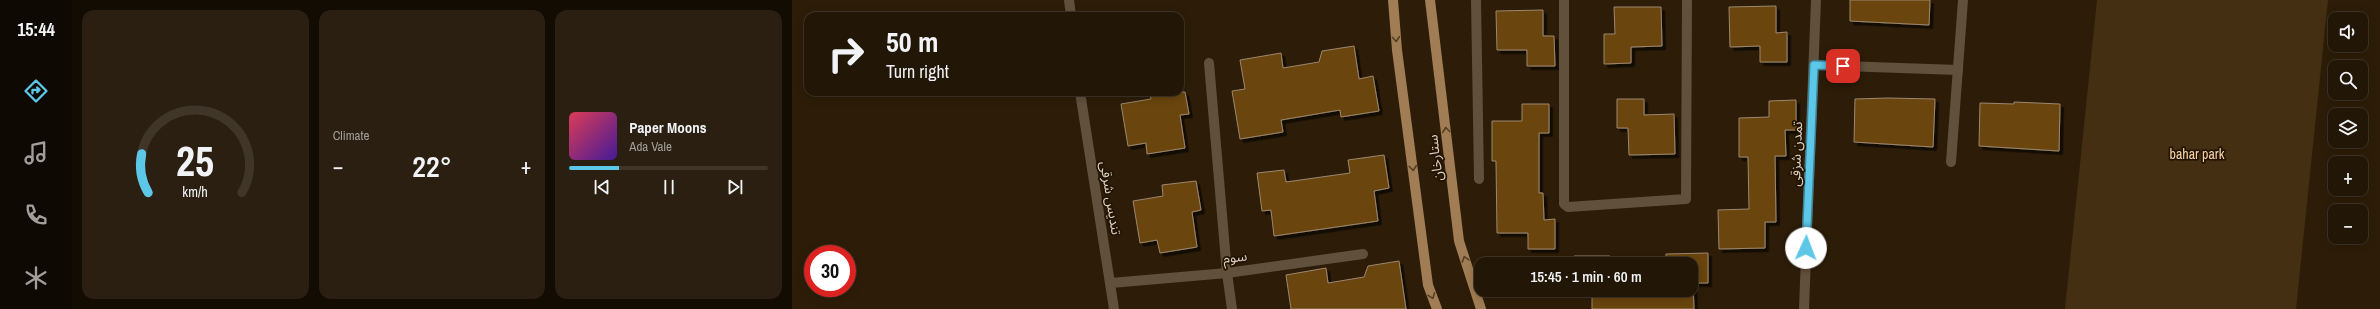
<!DOCTYPE html>
<meta charset="utf-8">
<style>
body{margin:0;font-family:"Archivo Narrow","Noto Sans Arabic",sans-serif;background:#2a1f10;color:#f1f3f6;height:100vh;display:flex;flex-direction:column;font-size:15px;white-space:nowrap}
*{box-sizing:border-box;margin:0}
p{font-size:13px;color:#a29f9b}
.icon{flex:none;width:22px;height:22px;fill:none;stroke:currentColor;stroke-width:2;stroke-linecap:round;stroke-linejoin:round}
.map{position:relative;flex:1;overflow:hidden}
.panel{display:flex;flex-direction:column;gap:10px;padding:10px;background:#130c03;width:720px}
.panel>*{flex:none}
.banner{position:absolute;left:12px;top:12px;width:380px;height:84px;border-radius:12px;box-shadow:0 2px 10px #0003,0 0 0 1px #3f3528;background:#221606;color:#f1f3f6;overflow:hidden}
.controls{position:absolute;left:1536px;top:12px;display:grid;gap:8px}
.controls a{display:grid;place-items:center;width:40px;height:40px;border-radius:8px;background:#221606;box-shadow:0 2px 10px #0003,0 0 0 1px #3f3528;font-size:20px}
.speed{position:absolute;left:12px;top:245px;display:flex;gap:8px;font-size:20px;font-weight:700;text-align:center}
.speed>*{display:grid;place-content:center;width:52px;height:52px;border-radius:50%;background:#221606;box-shadow:0 2px 10px #0003,0 0 0 1px #3f3528;line-height:1}
.speed .limit{border:6px solid #d22;background:#fff;color:#111}
.pin{position:absolute;display:grid;place-items:center;width:34px;height:34px;color:#fff;margin:-17px;border-radius:8px;box-shadow:0 2px 6px #0006}
.me{position:absolute;width:44px;margin:-22px;rotate:2deg;stroke-linejoin:round;filter:drop-shadow(0 0 3px #0008)}
.turn{display:flex;align-items:center;gap:14px;height:84px;padding:0 16px;font-size:18px}
.turn .icon{width:52px;height:52px;stroke-width:2.5}
.turn b{display:block;font-size:28px;line-height:34px}
.big{font-size:30px;font-weight:600;line-height:1.1}
.panel .widget{flex:1;display:flex;flex-direction:column;justify-content:center;gap:6px;min-width:0;padding:0 14px;border-radius:12px;background:#2a1f10}
.panel .dial{align-items:center;gap:0}
.dial svg{height:104px;overflow:visible;fill:none;stroke:#3f3528;stroke-width:7;stroke-linecap:round;text-anchor:middle}
.dial text{fill:#f1f3f6;stroke:none}
.song{display:flex;align-items:center;gap:12px}
.cover{width:48px;height:48px;border-radius:6px;background:linear-gradient(135deg,hsl(350 70% 55%),hsl(260 70% 35%))}
.played{height:4px;border-radius:2px;background:linear-gradient(90deg,#5dc7e8 25%,#3f3528 25%)}
.keys{display:flex;justify-content:space-around;direction:ltr}
.heat{display:flex;justify-content:space-between;align-items:center;font-size:22px;direction:ltr}
.panel .tiles{flex:1;display:grid;gap:10px;grid-template-columns:repeat(3,1fr)}
.trip{position:absolute;left:682px;top:257px;width:224px;height:40px;border-radius:12px;background:#221606;box-shadow:0 2px 10px #0003,0 0 0 1px #3f3528;font-weight:600;line-height:40px;text-align:center}
main{display:flex;flex:1;min-height:0}
.tabs{display:flex;flex-direction:column;width:72px;justify-content:space-around;align-items:center;background:#0e0902;color:#a29f9b}
.tabs .icon{width:28px;height:28px}
.tabs .active{color:#5dc7e8}
.tabs b{font-size:18px;color:#f1f3f6}
.map>svg:first-child{display:block}
.green{fill:#442f12}
.building{fill:#6a450d;stroke:#9c8770;filter:url(#shadow)}
.lines{fill:none;stroke-linecap:round;stroke-linejoin:round}
.minor{stroke:#60503c;stroke-width:10}
.major{stroke:#a07d54;stroke-width:10}
.oneway{stroke:#553e22}
.route-casing{stroke:#3c8197;stroke-width:10}
.route{stroke:#5dc7e8;stroke-width:7}
.labels{text-anchor:middle;stroke-width:3.5;stroke-linejoin:round;paint-order:stroke}
.street-label{font-size:14px;fill:#dacfc3;stroke:#231401}
.park-label{font-size:14px;fill:#f8d4aa;stroke:#231401}
</style>
<main>
<nav class="tabs">
<b>15:44</b>
<svg class="icon active" aria-label="directions" viewBox="0 0 24 24"><path d="M12 3l9 9-9 9-9-9zM9 14v-3h6M13 9l2 2-2 2"/></svg>
<svg class="icon" aria-label="music" viewBox="0 0 24 24"><path d="M9 18V5l10-2v13"/><circle cx="6" cy="18" r="3"/><circle cx="16" cy="16" r="3"/></svg>
<svg class="icon" aria-label="phone" viewBox="0 0 24 24"><path d="M5 4h4l2 5-3 2q2 4 5 5l2-3 5 2v4C11 20 4 13 5 4z"/></svg>
<svg class="icon" aria-label="climate" viewBox="0 0 24 24"><path d="M12 3v18M4 7l16 10M4 17L20 7"/></svg>
</nav>
<section class="panel">
<div class="tiles">
<div class="widget dial"><svg viewBox="0 0 100 80">
<path d="M14 69A42 42 0 1 1 86 69"/>
<path d="M14 69A42 42 0 0 1 9 39" stroke="#5dc7e8"/>
<text x="50" y="56" font-size="32" font-weight="700">25</text>
<text x="50" y="72" font-size="11">km/h</text>
</svg></div>
<div class="widget"><p>Climate</p>
<div class="heat"><a>−</a><b class="big">22°</b><a>+</a></div>
</div>
<div class="widget">
<div class="song"><i class="cover"></i><div><b>Paper Moons</b><p>Ada Vale</p></div></div>
<div class="played"></div>
<div class="keys"><svg class="icon" aria-label="previous" viewBox="0 0 24 24"><path d="M18 5L8 12l10 7zM5 5v14"/></svg><svg class="icon" aria-label="pause" viewBox="0 0 24 24"><path d="M8 5v14M16 5v14"/></svg><svg class="icon" aria-label="next" viewBox="0 0 24 24"><path d="M6 5l10 7-10 7zM19 5v14"/></svg></div>
</div>
</div>
</section>
<div class="map">
<svg width="1588" height="309" viewBox="0 0 1588 309">
<defs>
<filter id="shadow"><feDropShadow dx="3.5" dy="3.5" stdDeviation="0" flood-color="#0009"/></filter>
</defs>
<rect width="100%" height="100%" fill="#2d1d08"/>
<polygon class="green" points="1305,0 1536,0 1504,309 1273,309"/>
<g class="building">
<polygon points="1058,0 1138,0 1137,25 1058,21"/>
<polygon points="984,6 984,33 995,32 995,62 968,62 968,46 938,47 937,7"/>
<polygon points="822,7 869,7 870,46 839,47 839,63 812,64 812,34 823,34"/>
<polygon points="751,10 751,36 762,36 763,66 735,66 735,50 705,50 704,11"/>
<polygon points="562,46 567,79 581,76 587,111 549,117 548,110 489,120 491,132 448,139 440,91 453,89 448,60 489,53 491,68 527,62 530,51"/>
<polygon points="358,92 393,92 397,114 388,115 393,148 355,154 354,143 336,146 329,104 359,99"/>
<polygon points="1096,98 1143,99 1141,147 1062,142 1063,99"/>
<polygon points="825,99 852,99 852,115 882,114 883,154 837,155 836,128 825,128"/>
<polygon points="1004,100 1004,130 993,130 994,156 983,156 984,222 973,222 973,248 927,249 926,210 957,209 956,157 947,157 947,118 977,117 977,101"/>
<polygon points="1222,102 1268,104 1267,151 1187,146 1188,103 1222,104"/>
<polygon points="730,104 757,104 757,133 747,133 747,193 751,193 752,220 763,219 763,249 736,249 736,233 705,233 704,161 700,161 700,121 730,121"/>
<polygon points="592,155 597,188 582,191 586,221 482,236 479,210 470,211 465,173 492,170 494,182 558,173 556,160"/>
<polygon points="404,181 409,210 400,212 405,247 368,253 365,240 348,243 341,201 371,196 370,185"/>
<polygon points="916,253 916,283 901,283 902,309 800,309 800,290 899,290 899,264 874,264 874,254"/>
<polygon points="782,256 818,256 818,264 783,264"/>
<polygon points="607,261 614,309 499,309 494,275 534,268 536,283 572,277 576,266"/>
</g>
<g class="lines">
<g class="minor">
<polyline points="277,0 279,16"/>
<polyline points="684,0 687,179"/>
<polyline points="772,0 772,204 776,207 894,199 895,0"/>
<polyline points="417,63 435,273 440,309"/>
<polyline points="1022,65 1166,70"/>
<polyline points="288,92 322,309"/>
<polyline points="1159,162 1171,0"/>
<polyline points="319,283 435,273 571,254"/>
<polyline points="1012,309 1024,0"/>
</g>
<g class="major">
<polyline points="601,0 605,50 636,285 645,309"/>
<polyline points="638,0 667,241 689,309"/>
</g>
</g>
<defs><path id="oneway-chevron" d="M-2-3.5L2.5 0L-2 3.5" fill="none" stroke-width="1.6" stroke-linecap="round" stroke-linejoin="round"/></defs>
<g class="oneway">
<use href="#oneway-chevron" transform="translate(604 39) rotate(86)"/>
<use href="#oneway-chevron" transform="translate(654 130) rotate(-97)"/>
<use href="#oneway-chevron" transform="translate(621 168) rotate(83)"/>
<use href="#oneway-chevron" transform="translate(673 259) rotate(-108)"/>
<use href="#oneway-chevron" transform="translate(640 296) rotate(69)"/>
</g>
<g class="lines">
<defs>
<polyline id="route" points="1014,248 1022,65 1051,66"/>
</defs>
<use href="#route" class="route-casing"/>
<use href="#route" class="route"/>
</g>
<g class="labels">
<g class="street-label">
<text transform="translate(1004 154) rotate(-88)" y="5">تمدن شزقی</text>
<text transform="translate(643 158) rotate(-97)" y="5">ستارخان</text>
<text transform="translate(319 198) rotate(81)" y="5">تندیس شرقی</text>
<text transform="translate(443 257) rotate(-7)" y="5">سوم</text>
</g>
<g class="park-label">
<text x="1405" y="159">bahar park</text>
</g>
</g>
</svg>
<div class="controls">
<a><svg class="icon" aria-label="sound" viewBox="0 0 24 24"><path d="M4 9h4l5-4v14l-5-4H4zM17 9q2 3 0 6"/></svg></a>
<a><svg class="icon" aria-label="search" viewBox="0 0 24 24"><circle cx="10" cy="10" r="6"/><path d="M15 15l6 6"/></svg></a>
<a><svg class="icon" aria-label="layers" viewBox="0 0 24 24"><path d="M12 4l9 5-9 5-9-5zM3 14l9 5 9-5"/></svg></a>
<a>+</a>
<a>−</a>
</div>
<div class="speed"><div class="limit">30</div></div>
<div class="pin" style="left:1051px;top:66px;background:#d93025"><svg class="icon" aria-label="arrive" viewBox="0 0 24 24"><path d="M6 21V4h12l-3 4 3 4H6"/></svg></div>
<svg class="me" style="left:1014px;top:248px" viewBox="-20 -20 40 40"><circle r="19" fill="#fff"/><path d="M0-13L10 11 0 6-10 11z" fill="#5dc7e8"/></svg>
<div class="trip">15:45 · 1 min · 60 m</div>
<div class="banner">
<div class="turn"><svg class="icon" aria-label="right" viewBox="0 0 24 24"><path d="M7 20v-9h11M14 6l5 5-5 5"/></svg><div><b>50 m</b>Turn right</div></div>
</div>
</div>
</main>
